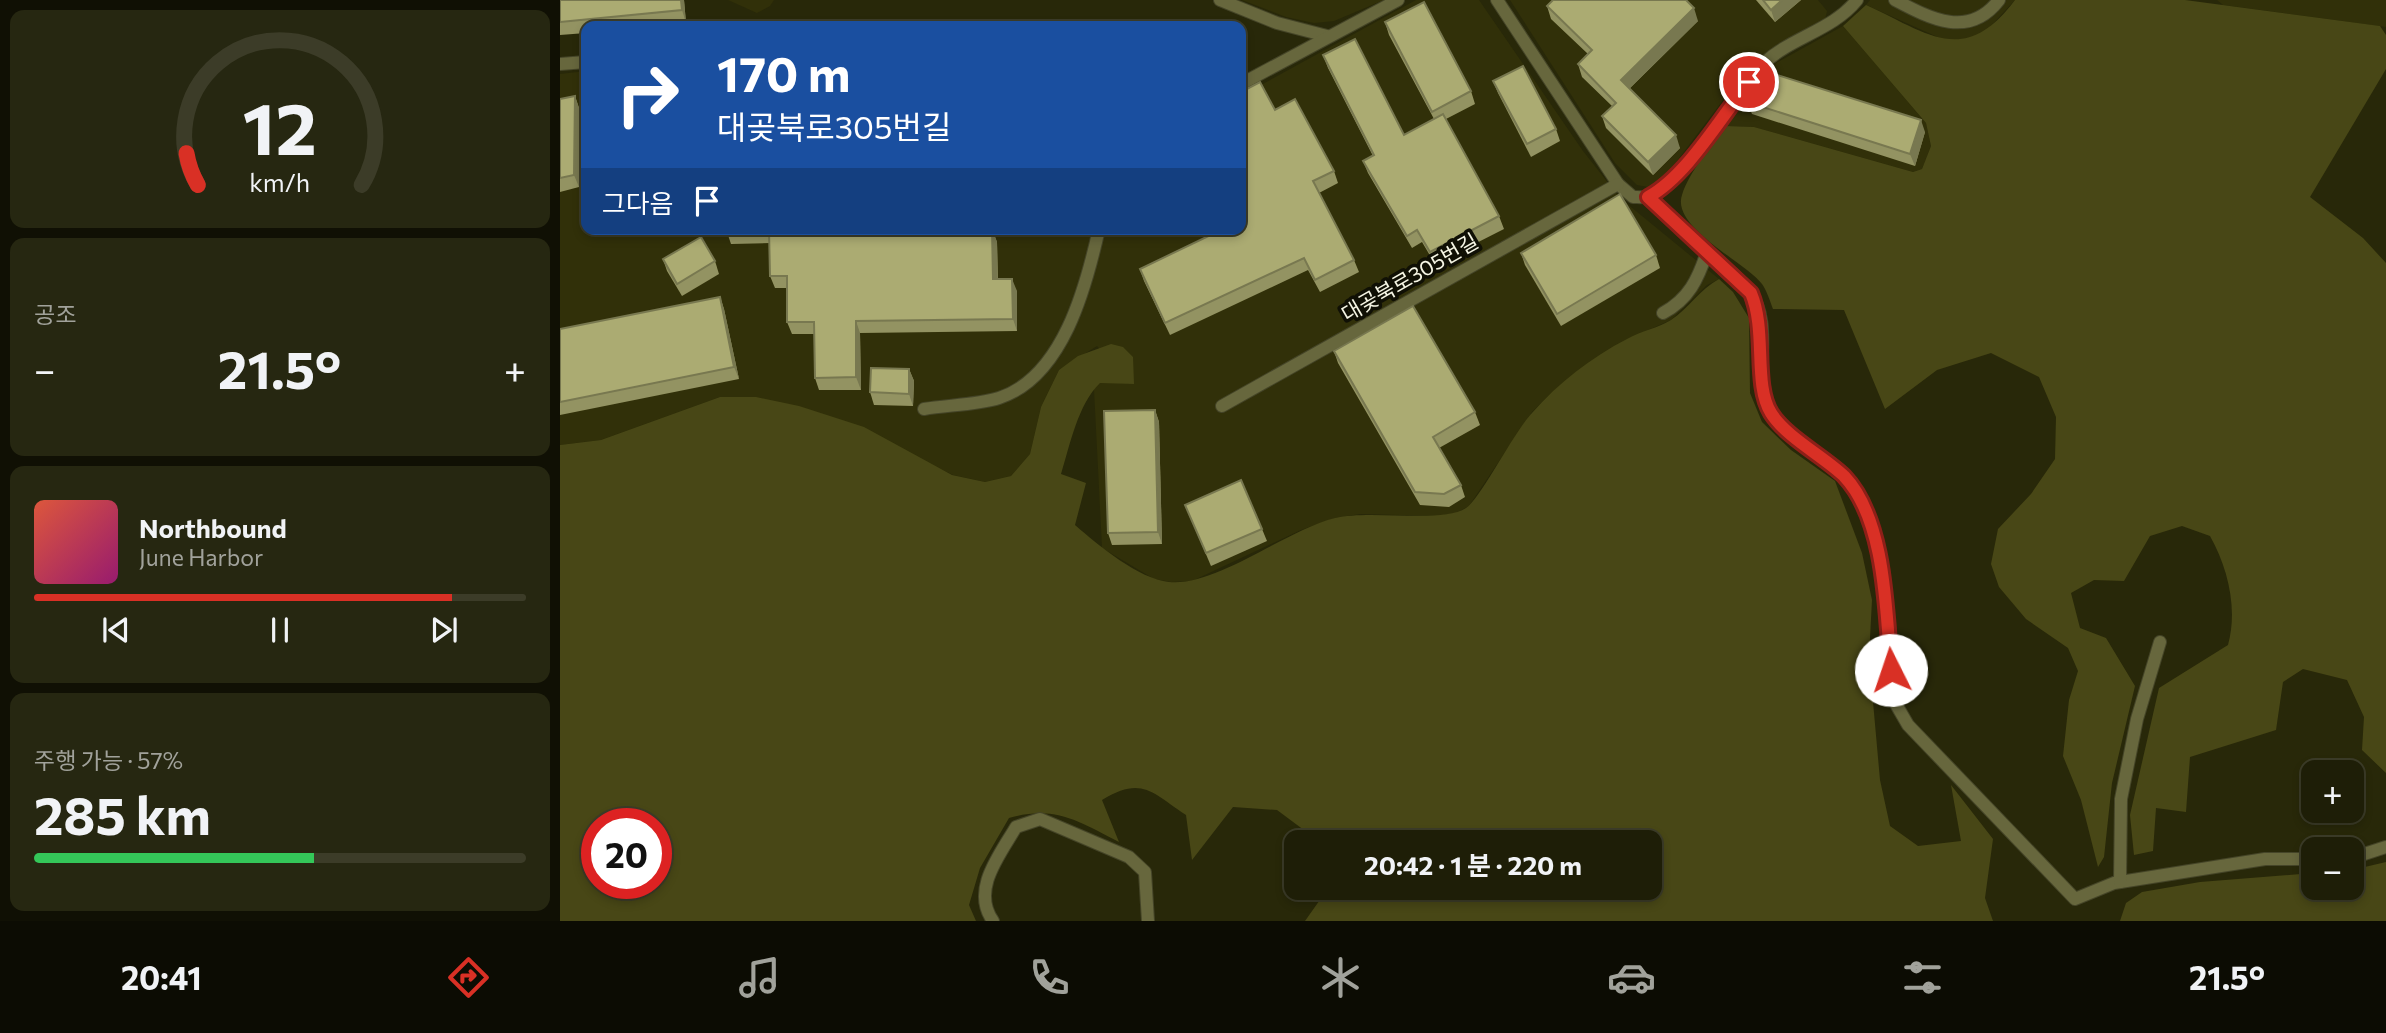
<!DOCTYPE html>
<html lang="ko">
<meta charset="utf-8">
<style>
body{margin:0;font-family:Commissioner,"Noto Sans KR",sans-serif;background:#262711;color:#f1f3f6;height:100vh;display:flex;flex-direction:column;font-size:26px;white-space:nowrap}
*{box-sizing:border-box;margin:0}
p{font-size:23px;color:#a1a29b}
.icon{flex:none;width:38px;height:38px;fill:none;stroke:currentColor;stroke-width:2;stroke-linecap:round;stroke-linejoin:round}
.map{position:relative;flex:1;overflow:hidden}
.drawer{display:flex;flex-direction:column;gap:10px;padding:10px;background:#101004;width:560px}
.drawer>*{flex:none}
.guide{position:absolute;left:21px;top:21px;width:665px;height:214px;border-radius:14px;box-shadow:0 4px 10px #0003,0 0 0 2px #3c3c28;background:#1a4fa0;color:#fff;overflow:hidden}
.buttons{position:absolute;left:1741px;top:760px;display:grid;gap:14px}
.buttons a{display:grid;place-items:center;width:63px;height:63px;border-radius:14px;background:#1e1e07;box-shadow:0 4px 10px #0003,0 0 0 2px #3c3c28;font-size:35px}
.speed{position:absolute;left:21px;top:808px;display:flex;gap:14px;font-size:35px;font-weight:700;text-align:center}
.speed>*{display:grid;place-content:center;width:91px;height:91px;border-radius:50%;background:#1e1e07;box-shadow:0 4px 10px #0003,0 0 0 2px #3c3c28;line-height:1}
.speed .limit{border:10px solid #d22;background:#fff;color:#111}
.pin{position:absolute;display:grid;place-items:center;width:60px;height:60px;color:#fff;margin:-30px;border:4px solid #fff;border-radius:50%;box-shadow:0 2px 7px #0007}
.me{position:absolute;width:77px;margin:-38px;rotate:356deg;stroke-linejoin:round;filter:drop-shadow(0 0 5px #0008)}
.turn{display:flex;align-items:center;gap:24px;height:147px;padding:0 21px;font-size:32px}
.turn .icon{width:91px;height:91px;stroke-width:2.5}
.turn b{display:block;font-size:49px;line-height:60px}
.then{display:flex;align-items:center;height:66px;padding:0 21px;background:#0003;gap:14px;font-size:26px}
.big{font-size:52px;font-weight:700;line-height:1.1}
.drawer .card{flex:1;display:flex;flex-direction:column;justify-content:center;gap:10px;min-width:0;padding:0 24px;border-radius:14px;background:#262711}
.drawer .dial{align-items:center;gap:0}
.dial svg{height:182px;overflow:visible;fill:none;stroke:#3c3c28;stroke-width:7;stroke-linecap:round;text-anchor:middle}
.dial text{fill:#f1f3f6;stroke:none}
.song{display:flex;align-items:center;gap:21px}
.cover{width:84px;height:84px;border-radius:10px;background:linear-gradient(135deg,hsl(10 70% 55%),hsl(320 70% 35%))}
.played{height:7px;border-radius:4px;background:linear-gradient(90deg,#d93025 85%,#3c3c28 85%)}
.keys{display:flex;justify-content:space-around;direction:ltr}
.heat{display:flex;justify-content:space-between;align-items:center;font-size:38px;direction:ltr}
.charge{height:10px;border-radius:5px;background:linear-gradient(90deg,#34c759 57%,#3c3c28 0)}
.trip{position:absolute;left:724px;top:830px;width:378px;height:70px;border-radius:14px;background:#1e1e07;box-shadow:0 4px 10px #0003,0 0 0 2px #3c3c28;font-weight:700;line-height:70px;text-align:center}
.tabs{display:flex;height:112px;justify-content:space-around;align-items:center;background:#0c0c03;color:#a1a29b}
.tabs .icon{width:49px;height:49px}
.tabs .on{color:#d93025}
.tabs b{font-size:32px;color:#f1f3f6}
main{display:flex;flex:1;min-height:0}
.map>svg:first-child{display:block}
.built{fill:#313009}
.green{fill:#484716;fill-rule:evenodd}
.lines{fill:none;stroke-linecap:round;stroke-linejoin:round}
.service-casing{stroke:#454528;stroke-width:14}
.service{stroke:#67673d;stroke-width:12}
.wall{fill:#939362}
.shaded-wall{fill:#787850}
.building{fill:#abab72;stroke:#787850;stroke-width:2}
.route-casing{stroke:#8d1f18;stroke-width:18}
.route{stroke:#d93025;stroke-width:12}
.labels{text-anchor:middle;stroke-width:7;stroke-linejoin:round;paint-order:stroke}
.street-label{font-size:21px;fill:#f6f6e5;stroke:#101005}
</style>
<main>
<section class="drawer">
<div class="card dial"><svg viewBox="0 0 100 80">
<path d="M14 69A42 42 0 1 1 86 69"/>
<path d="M14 69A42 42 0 0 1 9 55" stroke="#d93025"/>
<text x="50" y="56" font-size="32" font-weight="700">12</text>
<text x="50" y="72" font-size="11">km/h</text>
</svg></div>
<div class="card"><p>공조</p>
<div class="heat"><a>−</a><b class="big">21.5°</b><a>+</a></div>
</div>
<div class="card">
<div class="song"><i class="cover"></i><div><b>Northbound</b><p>June Harbor</p></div></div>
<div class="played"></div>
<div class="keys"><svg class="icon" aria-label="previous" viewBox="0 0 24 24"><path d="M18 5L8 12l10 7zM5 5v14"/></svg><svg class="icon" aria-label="pause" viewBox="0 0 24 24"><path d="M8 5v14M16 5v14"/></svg><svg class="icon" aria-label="next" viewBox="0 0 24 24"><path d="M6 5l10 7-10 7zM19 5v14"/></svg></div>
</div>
<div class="card"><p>주행 가능 · 57%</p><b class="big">285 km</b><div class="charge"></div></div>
</section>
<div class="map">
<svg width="1826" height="921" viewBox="0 0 1826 921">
<rect width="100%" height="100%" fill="#282809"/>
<g class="built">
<polygon points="168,0 214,0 210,6 197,13"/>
<polygon points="682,0 824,0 774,21 754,23 726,17"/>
<polygon points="856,0 919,0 1023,151 1060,198 1159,279 1147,285 1111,320 1068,339 1014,374 987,397 972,412 909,506 896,513 879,516 800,514 775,518 741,530 632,581 611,582 594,579 542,548 534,389 540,382 574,384 537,346 499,370 481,407 470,454 451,476 425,482 393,475 357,458 160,397 41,440 0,445 0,74 26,71 26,229 681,229 681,96"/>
<polygon points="950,0 1258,0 1267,11 1265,19 1218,44 1185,71 1117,161 1101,180 1088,187 1077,185 1055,163"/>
<polygon points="1310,0 1455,0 1429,28 1414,38 1399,41 1382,39 1306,5"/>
<polygon points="1657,0 1826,0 1826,27 1663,5"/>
<polygon points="1283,26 1366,123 1371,146 1362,169 1353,172 1194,127 1166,126 1201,76 1216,63"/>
</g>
<g class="green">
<path d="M1455 0H1625L1820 26 1826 35V69L1750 197 1803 238 1826 263V773L1802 750 1804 717 1787 680 1743 669 1723 682 1716 730 1630 757 1626 812 1596 808 1593 851 1574 855 1570 815 1599 688 1668 645C1678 609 1668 568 1650 536L1622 526 1590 536 1564 581 1534 580 1511 593 1520 628 1546 638 1575 686 1552 783 1544 857 1538 867 1521 800 1503 756 1509 700 1518 671 1508 648 1466 619 1439 587 1431 564 1438 529 1471 494 1495 459 1496 417 1479 377 1431 353 1377 370 1325 409 1284 310 1213 309C1210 301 1207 291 1202 284 1185 262 1111 227 1122 195 1130 170 1151 147 1166 126L1194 127 1353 172 1362 169 1371 146 1366 123 1283 26 1306 5C1368 33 1404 68 1455 0Z"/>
<path d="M1159 279 1173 292 1189 318 1190 393 1202 422 1231 450 1275 481 1302 553 1312 600 1309 657 1320 780 1330 826 1358 846 1401 841 1391 785 1433 839 1425 898 1433 921H745L769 887H1090V842H760L717 810 673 807 632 860 626 815C591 792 582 776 542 800L559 842C518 821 495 805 449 818L420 868 409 905 416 921H0V445L41 440 160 397H196L239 406 304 427 392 475 425 482 451 476 470 454 481 407 499 370 518 356 551 344 563 347 573 357 574 384 540 383C518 404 510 445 501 474L526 483 515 525C538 545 579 579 609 582 656 587 726 530 775 518 812 509 881 524 906 508 921 498 953 433 972 413 998 383 1032 357 1067 339 1081 331 1098 328 1111 320 1129 308 1140 289 1159 279ZM96 824V884H37V824Z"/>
<polygon points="1826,862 1826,921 1560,921 1566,903 1582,892 1640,882 1753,873 1754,887 1792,887 1792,870"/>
</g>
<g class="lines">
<defs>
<g id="service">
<polyline points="660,0 717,23 767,36"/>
<path d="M937 0 1058 184 1073 197C1078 197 1085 198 1089 196 1124 186 1174 92 1204 63 1232 37 1273 30 1297 0"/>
<path d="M1335 0C1371 19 1409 39 1439 0"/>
<polyline points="0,64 26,62"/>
<polyline points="681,84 838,0"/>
<path d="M1088 197 1147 252C1138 279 1129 299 1103 313"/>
<path d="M1147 252C1161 264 1178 276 1190 292 1215 326 1191 375 1210 412 1225 439 1274 458 1293 487 1332 547 1325 637 1337 706L1348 725 1515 899 1554 883 1705 859H1754"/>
<polyline points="662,406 1058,184"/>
<path d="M364 409C388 405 416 405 439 398 503 377 526 287 539 229"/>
<polyline points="1792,858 1826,847"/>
<polyline points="1560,882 1561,799 1577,719 1600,642"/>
<path d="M433 921C411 890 439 856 456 827L480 819 569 857 585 872 588 921"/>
</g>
</defs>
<use href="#service" class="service-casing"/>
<use href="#service" class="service"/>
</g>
<g class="wall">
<polygon points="0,0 124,0 126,23 90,26 26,26 26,33 0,35"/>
<polygon points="1196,0 1241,0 1215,22"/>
<polygon points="987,6 1138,21 1069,89 1120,148 1093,175 1046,128 1042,116 1052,106 1022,77 1018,64 1028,54 991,19"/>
<polygon points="825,22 911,91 915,104 886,119 939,216 944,229 875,264 862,242 852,248 808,173 803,161 813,156 768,68 763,55 844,135 874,119 829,35"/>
<polygon points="933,81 996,129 1000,141 971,157 938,93"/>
<polygon points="681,92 715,110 774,171 778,183 759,193 794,260 799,272 760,292 748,270 610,335 584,281 580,269 681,229 684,101"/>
<polygon points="15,96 19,108 19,187 0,192 0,99"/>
<polygon points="1187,102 1365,132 1355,166 1192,114"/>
<polygon points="166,229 432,229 437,242 438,279 457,291 457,331 300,333 301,390 259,390 255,378 254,334 232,334 227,322 227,288 215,288 210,276 210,243 171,244"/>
<polygon points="961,253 1096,255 1100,268 1001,326 965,265"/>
<polygon points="103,259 155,261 159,274 122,296 107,271"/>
<polygon points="160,297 164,309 179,379 0,415 0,329"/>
<polygon points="774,351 915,412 920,425 879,448 901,485 905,497 889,507 860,505 778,363"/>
<polygon points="349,369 354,381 353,406 314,405 310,392"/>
<polygon points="595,410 599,422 602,544 552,545 548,533"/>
<polygon points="625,505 702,529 707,541 651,566"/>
</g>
<g class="shaded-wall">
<polygon points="121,0 124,0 126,23 122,10"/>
<polygon points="1222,0 1241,0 1215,22 1211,10"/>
<polygon points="1134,8 1138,21 1065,93 1061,80"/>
<polygon points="15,96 19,108 19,187 14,175"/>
<polygon points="1361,120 1365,132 1355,166 1350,154"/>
<polygon points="1116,135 1120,148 1093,175 1088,162"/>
<polygon points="432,229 437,242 438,292 433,279"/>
<polygon points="452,279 457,291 457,331 453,319"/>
<polygon points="160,297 164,309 179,379 174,367"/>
<polygon points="296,321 300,333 301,390 296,377"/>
<polygon points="349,369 354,381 353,406 349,394"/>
<polygon points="595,410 599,422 602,544 598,532"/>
</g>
<g class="building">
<polygon points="0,0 121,0 122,10 0,22"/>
<polygon points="993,0 1126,0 1134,8 1061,80 1116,135 1088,162 1042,116 1056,103 1018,64 1032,50 987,6"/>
<polygon points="1203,0 1222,0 1211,10"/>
<polygon points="864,2 911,91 872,112 825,22"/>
<polygon points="795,39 844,135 883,114 939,216 870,252 857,230 847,236 803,161 814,155 763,55"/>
<polygon points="963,66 996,129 967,144 933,81"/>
<polygon points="1198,69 1361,120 1350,154 1187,102"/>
<polygon points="700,82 715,110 735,99 774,171 753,181 794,260 755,280 744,258 605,323 580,269 663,229 681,229 681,102 685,100 681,92"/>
<polygon points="15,96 14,175 0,178 0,99"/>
<polygon points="1060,194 1096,255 997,314 961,253"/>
<polygon points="166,229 432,229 433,279 452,279 453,319 296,321 296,377 255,378 254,322 227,322 227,276 210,276 209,230 167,231"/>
<polygon points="141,237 155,261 117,284 103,259"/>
<polygon points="160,297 174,367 0,402 0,329"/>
<polygon points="853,306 915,412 873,437 901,485 884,494 855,492 774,351"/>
<polygon points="311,368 349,369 349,394 310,392"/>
<polygon points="595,410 598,532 548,533 544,411"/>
<polygon points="681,480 702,529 646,553 625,505"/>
</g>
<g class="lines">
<defs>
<path id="route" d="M1189 82C1161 117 1126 177 1088 197L1191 293C1207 331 1193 384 1211 413 1226 437 1263 456 1284 476 1326 520 1326 613 1331 670"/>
</defs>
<use href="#route" class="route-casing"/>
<use href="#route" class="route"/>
</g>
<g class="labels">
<g class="street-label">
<text transform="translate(850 278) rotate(-30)" y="7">대곶북로305번길</text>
</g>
</g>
</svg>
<div class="buttons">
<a>+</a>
<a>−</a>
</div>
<div class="speed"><div class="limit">20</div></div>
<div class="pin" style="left:1189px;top:82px;background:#d93025"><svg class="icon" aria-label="arrive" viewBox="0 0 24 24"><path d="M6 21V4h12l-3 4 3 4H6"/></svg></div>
<svg class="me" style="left:1331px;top:670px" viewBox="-20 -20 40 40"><circle r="19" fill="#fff"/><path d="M0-13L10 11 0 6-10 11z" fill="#d93025"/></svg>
<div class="trip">20:42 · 1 분 · 220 m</div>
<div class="guide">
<div class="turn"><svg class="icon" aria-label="right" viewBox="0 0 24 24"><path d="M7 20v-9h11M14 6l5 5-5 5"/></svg><div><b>170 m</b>대곶북로305번길</div></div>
<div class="then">그다음<svg class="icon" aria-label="arrive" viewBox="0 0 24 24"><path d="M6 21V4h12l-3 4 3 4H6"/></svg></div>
</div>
</div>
</main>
<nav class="tabs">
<b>20:41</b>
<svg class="icon on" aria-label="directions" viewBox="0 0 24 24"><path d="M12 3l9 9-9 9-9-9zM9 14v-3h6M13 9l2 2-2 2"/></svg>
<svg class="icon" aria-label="music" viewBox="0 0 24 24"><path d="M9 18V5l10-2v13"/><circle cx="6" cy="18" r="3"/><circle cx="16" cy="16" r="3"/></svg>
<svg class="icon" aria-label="phone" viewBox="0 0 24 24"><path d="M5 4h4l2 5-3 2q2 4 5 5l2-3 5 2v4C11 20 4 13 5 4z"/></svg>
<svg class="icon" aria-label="climate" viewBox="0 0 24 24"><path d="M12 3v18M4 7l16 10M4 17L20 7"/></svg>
<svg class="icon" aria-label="car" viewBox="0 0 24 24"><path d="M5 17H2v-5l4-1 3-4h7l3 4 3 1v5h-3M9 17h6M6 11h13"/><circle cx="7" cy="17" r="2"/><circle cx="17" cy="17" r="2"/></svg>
<svg class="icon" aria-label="filters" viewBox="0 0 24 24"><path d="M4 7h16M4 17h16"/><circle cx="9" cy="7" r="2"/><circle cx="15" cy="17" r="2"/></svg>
<b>21.5°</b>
</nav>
